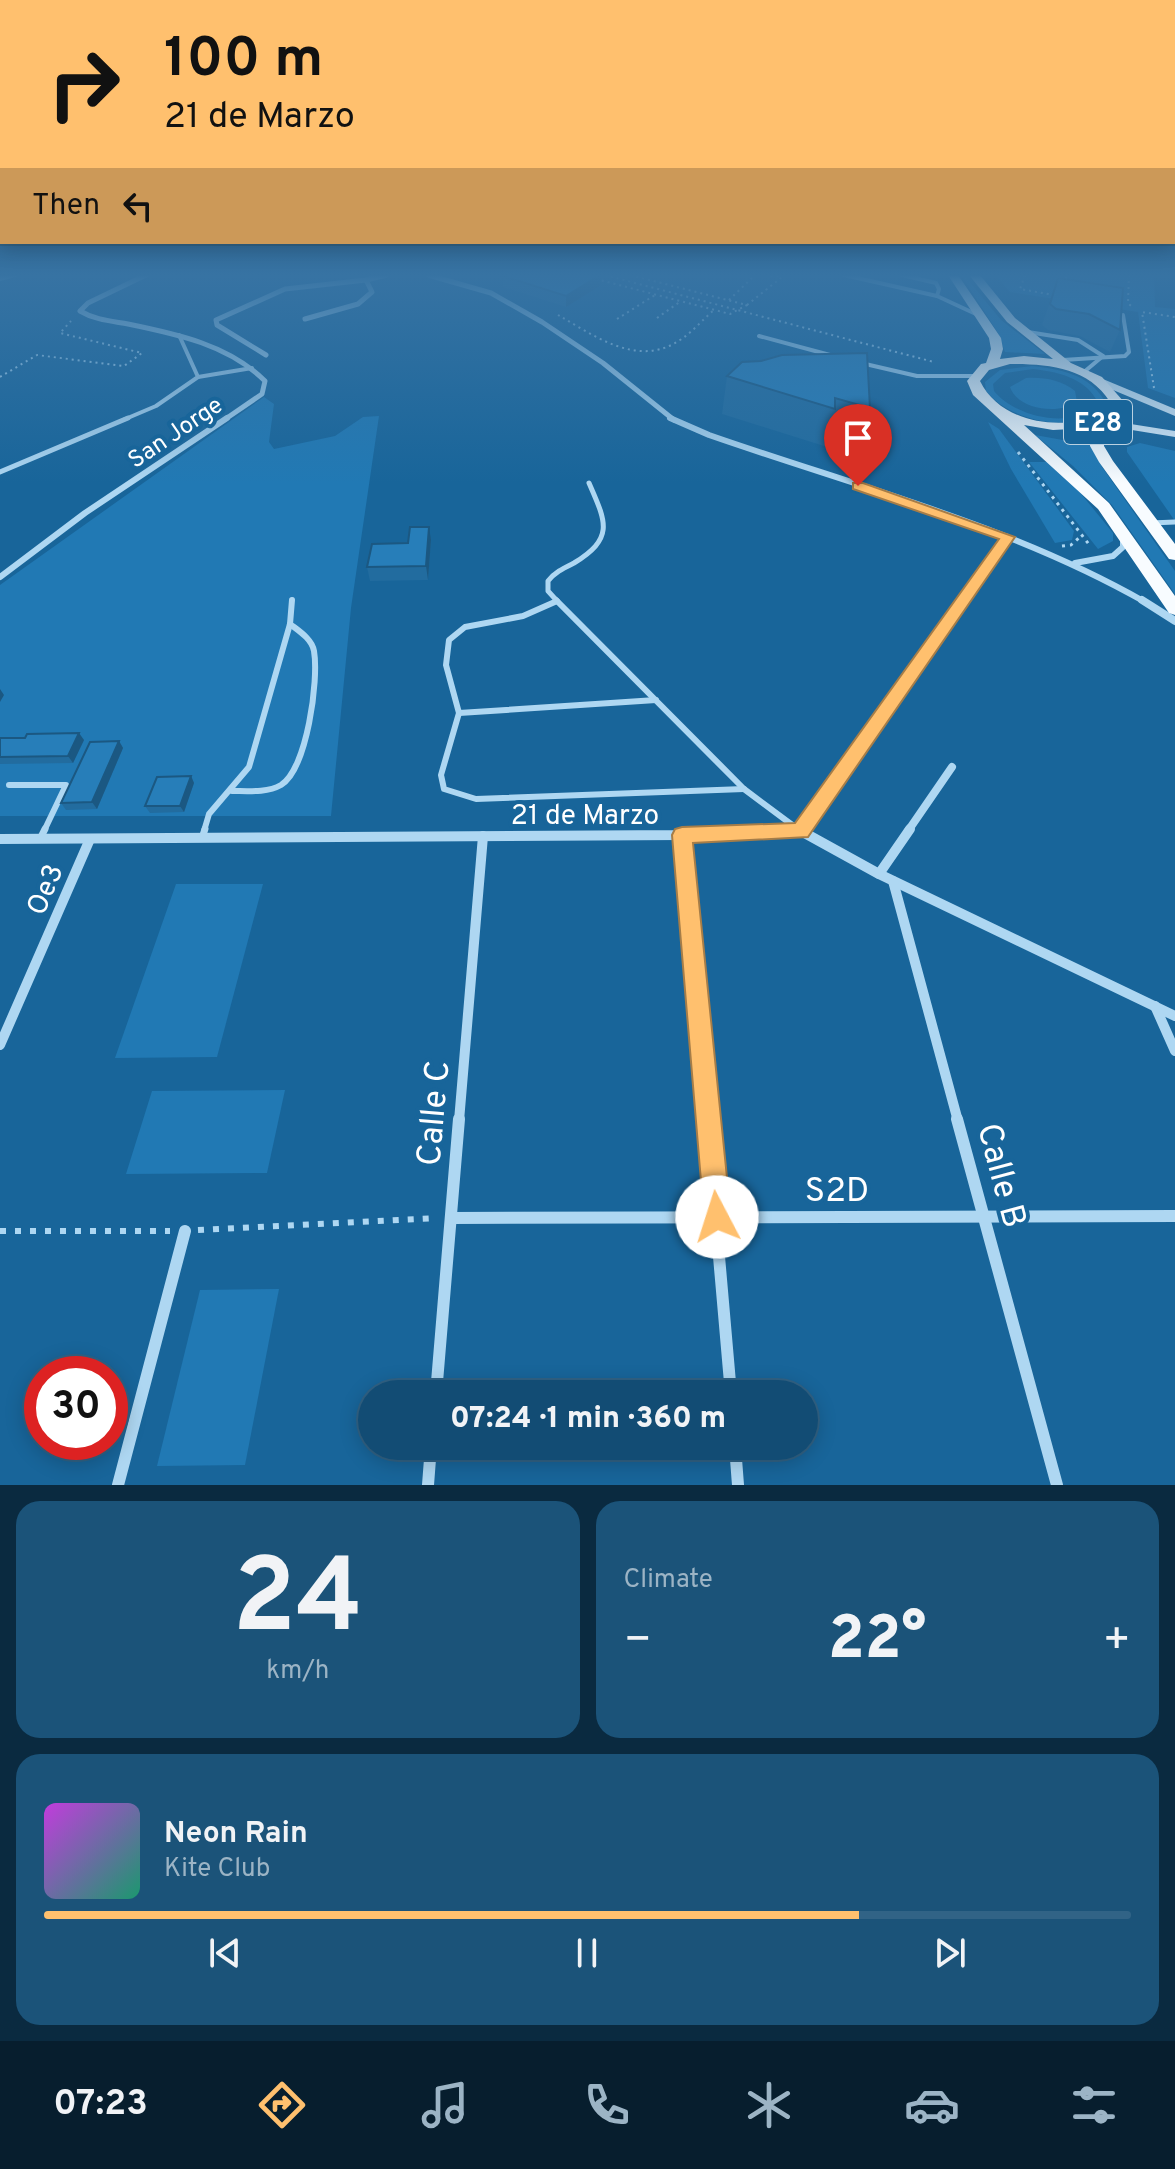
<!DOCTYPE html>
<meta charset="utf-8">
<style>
body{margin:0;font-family:Overpass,sans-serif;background:#1b5379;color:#f1f3f6;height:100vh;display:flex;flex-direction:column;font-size:30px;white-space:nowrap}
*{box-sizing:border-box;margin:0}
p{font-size:26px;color:#9cb4c5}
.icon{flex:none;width:44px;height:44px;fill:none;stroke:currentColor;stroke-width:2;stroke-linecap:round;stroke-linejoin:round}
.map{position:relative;height:1485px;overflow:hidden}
.details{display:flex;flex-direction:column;gap:16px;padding:16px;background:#0a2a40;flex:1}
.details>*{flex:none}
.guide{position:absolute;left:0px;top:0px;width:1176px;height:244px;box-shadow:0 4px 20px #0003,0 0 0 2px #316386;background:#ffc06e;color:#111;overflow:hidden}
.speed{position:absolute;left:24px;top:1356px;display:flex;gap:16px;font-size:40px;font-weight:700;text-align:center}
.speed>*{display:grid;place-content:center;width:104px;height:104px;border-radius:50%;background:#124c74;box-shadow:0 4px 20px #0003,0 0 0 2px #316386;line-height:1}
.speed .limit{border:12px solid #d22;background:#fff;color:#111}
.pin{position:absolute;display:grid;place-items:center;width:68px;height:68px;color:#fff;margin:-82px -34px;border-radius:50% 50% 50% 0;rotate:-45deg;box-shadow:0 0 8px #0007}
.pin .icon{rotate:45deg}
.me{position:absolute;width:88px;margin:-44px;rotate:355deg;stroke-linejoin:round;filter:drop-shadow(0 0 6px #0008)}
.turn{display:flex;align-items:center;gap:28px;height:168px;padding:0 32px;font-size:36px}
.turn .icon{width:104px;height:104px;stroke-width:2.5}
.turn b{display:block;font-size:56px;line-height:68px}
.then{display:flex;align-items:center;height:76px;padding:0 32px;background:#0003;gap:16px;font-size:30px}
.big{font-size:60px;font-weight:800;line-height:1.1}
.details .widget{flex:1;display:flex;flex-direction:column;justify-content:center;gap:12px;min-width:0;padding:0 28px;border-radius:24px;background:#1b5379}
.details .dial{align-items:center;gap:0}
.dial b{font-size:104px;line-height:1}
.song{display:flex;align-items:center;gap:24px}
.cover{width:96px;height:96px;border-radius:12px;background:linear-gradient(135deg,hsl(290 70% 55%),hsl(160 70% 35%))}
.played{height:8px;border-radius:4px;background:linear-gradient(90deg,#ffc06e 75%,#316386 75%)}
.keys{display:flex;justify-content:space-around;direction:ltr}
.heat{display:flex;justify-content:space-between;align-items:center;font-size:44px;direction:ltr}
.details .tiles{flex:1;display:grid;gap:16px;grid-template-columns:1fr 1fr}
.widget:last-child{grid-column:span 2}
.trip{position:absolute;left:358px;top:1380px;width:460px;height:80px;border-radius:40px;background:#124c74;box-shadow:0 4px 20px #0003,0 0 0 2px #316386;font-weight:800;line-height:80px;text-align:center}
.tab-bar{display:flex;height:128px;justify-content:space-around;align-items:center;background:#071e2e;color:#9cb4c5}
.tab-bar .icon{width:56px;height:56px}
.tab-bar .active{color:#ffc06e}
.tab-bar b{font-size:36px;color:#f1f3f6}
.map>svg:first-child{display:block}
.green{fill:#2179b4;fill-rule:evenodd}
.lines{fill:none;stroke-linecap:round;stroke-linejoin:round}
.stream{stroke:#a1d4f4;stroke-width:4}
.path-far2{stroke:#aed7f2;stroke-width:2;stroke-dasharray:2 4;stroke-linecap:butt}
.path-far1{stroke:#aed7f2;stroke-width:3;stroke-dasharray:3 5;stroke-linecap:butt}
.path{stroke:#aed7f2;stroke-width:6;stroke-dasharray:6 9;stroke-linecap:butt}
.service-far3{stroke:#aed7f2;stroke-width:4}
.service-far2{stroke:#aed7f2;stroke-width:5}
.service-far1{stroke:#aed7f2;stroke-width:6}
.service{stroke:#aed7f2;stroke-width:7}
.minor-far4{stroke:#aed7f2;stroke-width:5}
.minor-far3{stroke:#aed7f2;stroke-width:6}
.minor-far2{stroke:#aed7f2;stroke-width:8}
.minor-far1{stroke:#aed7f2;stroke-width:10}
.minor{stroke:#aed7f2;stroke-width:12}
.secondary{fill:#dceffc;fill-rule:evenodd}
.primary{fill:#f8fcff;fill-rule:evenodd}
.wall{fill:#226c9f}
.shaded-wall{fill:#1b5882}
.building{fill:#277eb9;stroke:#1b5882;stroke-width:2}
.route{fill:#ffc06e;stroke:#a67d48;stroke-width:2}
.labels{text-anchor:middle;stroke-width:8;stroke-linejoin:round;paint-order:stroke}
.far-street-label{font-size:24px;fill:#fff;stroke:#18659a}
.shield{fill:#18659a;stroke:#bad1e1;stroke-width:2}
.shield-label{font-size:26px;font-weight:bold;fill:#fff}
.street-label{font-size:28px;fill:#fff;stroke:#18659a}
.near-street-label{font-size:34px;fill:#fff;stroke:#18659a}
</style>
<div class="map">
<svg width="1175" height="1485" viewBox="0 0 1175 1485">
<rect width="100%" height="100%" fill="#18659a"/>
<g class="green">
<polygon points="961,275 964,275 1001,320 1045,354 1005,352 998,333"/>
<polygon points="995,275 1154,275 1155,307 1175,309 1175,398 1148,388 1138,312 1010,292"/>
<path d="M1032 366C1059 369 1089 374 1104 400L1103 409C1073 435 1010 421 986 391L985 382 1000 370ZM1033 369C1057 372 1083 377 1096 399L1095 407C1069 429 1015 417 994 391L993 384 1005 373Z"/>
<path d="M1026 378C1044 377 1061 380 1075 391L1077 402C1059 415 1018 410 1010 387Z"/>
<polygon points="264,397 274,404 269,442 274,449 335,436 363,417 379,416 351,608 331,816 0,816 0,585"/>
<polygon points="988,422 999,429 1074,531 1072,540 1055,543 1011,469"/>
<polygon points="1035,435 1068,441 1092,440 1102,467 1175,571 1175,594 1112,505 1073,466"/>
<polygon points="1140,443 1175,451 1175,521 1127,452 1127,447"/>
<polygon points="1029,462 1048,462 1078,490 1113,533 1113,541 1098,549"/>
<polygon points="176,884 263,884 217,1057 115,1058"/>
<polygon points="285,1090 267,1173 126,1174 152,1091"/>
<polygon points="279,1289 245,1465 157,1466 200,1290"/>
</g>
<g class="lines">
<polyline class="stream" points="0,279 15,275"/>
<g class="path-far2">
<polyline points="605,275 934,362"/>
<polyline points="1025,275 1020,289 1054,295"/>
<polyline points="1129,275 1128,303 1131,306"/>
<polyline points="596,279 730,314 747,305 630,275"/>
<polyline points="1060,281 1072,275"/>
<polyline points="729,300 755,275"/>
<polyline points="747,305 782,277 770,275"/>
<path d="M558 315C593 335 635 366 675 343 690 335 701 321 714 310"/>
<polyline points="657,318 681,301"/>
<polyline points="617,319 655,295"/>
<polyline points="0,377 37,355 124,366 142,353 60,333 71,321"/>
<polyline points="1154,388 1142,312 1175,317"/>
</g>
<g class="path-far1">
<polyline points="1018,452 1091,547"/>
<polyline points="1062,546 1071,545 1081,536"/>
</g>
<g class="path">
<polyline points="198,1230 437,1218"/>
<polyline points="0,1231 170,1231"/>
</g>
<g class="service-far3">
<polyline points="844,275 937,296 978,315"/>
<polyline points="902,275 936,283 939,289 937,296"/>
<polyline points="1028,332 1078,340 1103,356"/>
<polyline points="759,336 830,355"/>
<polyline points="1063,360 1125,356 1129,352 1123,315"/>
<polyline points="861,363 917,376 975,376"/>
<polyline points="1084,372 1103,356"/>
<polyline points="198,377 252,368"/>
<polyline points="123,420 156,406 198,377 179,335"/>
</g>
<g class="service-far2">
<polyline points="0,472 128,418"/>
<polyline points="1151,523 1175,522"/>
<path d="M558 602 548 591V581C555 572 564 568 574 563 615 538 606 522 589 483"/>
</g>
<g class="service-far1">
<polyline points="556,600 744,789 799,830"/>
<polyline points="557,601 523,616 465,627 449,640 446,665 459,713 656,700"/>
<polyline points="459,713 441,775 444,789 476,799 744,789"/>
<polyline points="9,785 66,785 44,831"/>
<path d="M232 791C247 791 267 793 281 785 307 769 319 680 314 651 312 639 299 631 290 624"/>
<polyline points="204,831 209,814 249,767 290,624 292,600"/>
</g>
<g class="service">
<polyline points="202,838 205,829"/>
<polyline points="40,839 45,829"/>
</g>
<g class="minor-far4">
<path d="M146 275 88 303 80 311C95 320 111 321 128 324 177 334 229 345 265 381L262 394 224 420"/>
<polyline points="428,275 491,293 542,322 603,363 674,420"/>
<polyline points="305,319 358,304 372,292 366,280 387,275"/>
<polyline points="266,355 217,325 216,320 285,289 366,280"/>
</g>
<g class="minor-far3">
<path d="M670 418 709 435C855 486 1010 525 1145 602"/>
<polyline points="1075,563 1113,556 1123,547 1123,536"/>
<polyline points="0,577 85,513 227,418"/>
<polyline points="963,602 1008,537"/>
</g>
<g class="minor-far2">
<polyline points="1142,600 1175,621"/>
<polyline points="801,831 964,600"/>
<polyline points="908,831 952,767"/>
</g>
<g class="minor-far1">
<polyline points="682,835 707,1121"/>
<polyline points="0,839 682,835 801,831 879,874 1175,1016"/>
<polyline points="879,874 910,829"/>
<polyline points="893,881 958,1121"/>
<polyline points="1155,1006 1175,1051"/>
<polyline points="0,1045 90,839"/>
<polyline points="459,1121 483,836"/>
</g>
<g class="minor">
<polyline points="707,1119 731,1394"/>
<polyline points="957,1119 1057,1485"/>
<polyline points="451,1218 1175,1216"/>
<polyline points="436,1394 459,1119"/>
<polyline points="735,1446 738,1485"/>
<polyline points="118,1485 185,1231"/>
<polyline points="428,1485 431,1446"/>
</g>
<g class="secondary">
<polygon points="1098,377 1175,409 1175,416 1094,382 1093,380"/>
<polygon points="1099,419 1175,431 1175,437 1095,424 1095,420"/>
</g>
<path class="primary" d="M948 275H958L1001 338 1003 349 1000 359 1024 356 1053 359 1007 322 969 275H980L1015 318 1071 363 1102 377 1124 402 1118 416 1103 424 1104 446 1113 461 1175 544V560L1169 559 1099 462 1090 446 1089 428 1053 430 1024 425 1109 503 1175 596V615L1169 613 1098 509 973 395 967 381 981 364 986 363 991 349 989 338ZM1010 364C1048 364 1088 367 1110 402L1107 411C1068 433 1001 425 980 381L989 370Z"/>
</g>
<g class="wall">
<polygon points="503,276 600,286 566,307 503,287"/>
<polygon points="1058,278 1120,330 1110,352 1080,336 1048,330 1042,325"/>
<polygon points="742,362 870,408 860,446 829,437 827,447 722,414 727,376"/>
<polygon points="431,540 428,580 370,581 367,567 408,543"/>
<polygon points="0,738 25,738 84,740 73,763 0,764"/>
<polygon points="119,741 123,748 97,809 66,810 61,803"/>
<polygon points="191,776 194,783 184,812 150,813 145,806"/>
</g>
<g class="shaded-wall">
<polygon points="600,275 600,286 566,307 566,296"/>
<polygon points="429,527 431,540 428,580 426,566"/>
<polygon points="0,689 4,695 0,702"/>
<polygon points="79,733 84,740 73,763 68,756"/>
<polygon points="119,741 123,748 97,809 92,802"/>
<polygon points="191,776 194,783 184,812 180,806"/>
</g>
<g class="building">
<polygon points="505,275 600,275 566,296 503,276"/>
<polygon points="1058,278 1123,288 1120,330 1089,314 1056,309 1050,304"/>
<polygon points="867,353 870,408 835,398 835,409 727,376 742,362 761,361 782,355"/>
<polygon points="410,527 429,527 426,566 367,567 372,544 408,543"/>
<polygon points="79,733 68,756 0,757 0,738 25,738 27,734"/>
<polygon points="119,741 92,802 61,803 90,742"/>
<polygon points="191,776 180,806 145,806 157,777"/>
</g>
<linearGradient id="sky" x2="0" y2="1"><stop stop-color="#0d3855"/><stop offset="0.57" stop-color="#3773a3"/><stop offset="1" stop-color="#3773a3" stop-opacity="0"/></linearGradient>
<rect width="1175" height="483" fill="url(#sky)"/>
<polygon class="route" points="853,483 863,483 1015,537 808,837 693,843 731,1217 727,1226 717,1230 708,1226 704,1217 672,835 675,829 682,827 795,823 999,539 853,489"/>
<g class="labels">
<g class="far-street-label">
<text transform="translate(175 432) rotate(-34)" y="8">San Jorge</text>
</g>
<rect class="shield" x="1064" y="400" width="68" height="44" rx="6"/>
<g class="shield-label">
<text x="1098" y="431">E28</text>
</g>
<g class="street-label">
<text x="585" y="824">21 de Marzo</text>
<text transform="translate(44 889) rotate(-67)" y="10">Oe3</text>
</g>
<g class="near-street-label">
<text transform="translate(432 1113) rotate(-85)" y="12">Calle C</text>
<text transform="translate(1003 1175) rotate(75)" y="12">Calle B</text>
<text x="837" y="1201">S2D</text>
</g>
</g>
</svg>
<div class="speed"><div class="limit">30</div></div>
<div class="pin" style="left:858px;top:486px;background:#d93025"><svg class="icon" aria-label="arrive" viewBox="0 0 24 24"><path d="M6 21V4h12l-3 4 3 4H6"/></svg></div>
<svg class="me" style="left:717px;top:1217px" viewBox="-20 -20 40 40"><circle r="19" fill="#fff"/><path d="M0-13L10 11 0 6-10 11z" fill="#ffc06e"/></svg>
<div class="trip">07:24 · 1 min · 360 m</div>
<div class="guide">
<div class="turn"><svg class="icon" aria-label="right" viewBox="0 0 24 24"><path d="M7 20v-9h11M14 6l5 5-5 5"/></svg><div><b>100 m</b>21 de Marzo</div></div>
<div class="then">Then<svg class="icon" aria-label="left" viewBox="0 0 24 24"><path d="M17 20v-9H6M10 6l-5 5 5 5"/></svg></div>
</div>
</div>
<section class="details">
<div class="tiles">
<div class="widget dial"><b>24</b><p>km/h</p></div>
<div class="widget"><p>Climate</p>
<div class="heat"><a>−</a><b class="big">22°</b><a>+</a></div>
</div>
<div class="widget">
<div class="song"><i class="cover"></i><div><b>Neon Rain</b><p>Kite Club</p></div></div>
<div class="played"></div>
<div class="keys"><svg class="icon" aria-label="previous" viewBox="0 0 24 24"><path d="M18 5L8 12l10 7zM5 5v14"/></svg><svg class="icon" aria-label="pause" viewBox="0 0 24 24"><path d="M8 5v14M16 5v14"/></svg><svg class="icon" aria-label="next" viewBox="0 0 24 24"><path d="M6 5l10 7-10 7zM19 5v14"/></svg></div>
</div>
</div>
</section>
<nav class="tab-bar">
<b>07:23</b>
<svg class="icon active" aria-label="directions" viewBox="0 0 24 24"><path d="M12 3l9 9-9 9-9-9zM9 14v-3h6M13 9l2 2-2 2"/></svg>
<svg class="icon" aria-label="music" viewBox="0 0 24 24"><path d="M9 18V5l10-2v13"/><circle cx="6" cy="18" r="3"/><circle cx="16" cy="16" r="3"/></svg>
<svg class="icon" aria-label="phone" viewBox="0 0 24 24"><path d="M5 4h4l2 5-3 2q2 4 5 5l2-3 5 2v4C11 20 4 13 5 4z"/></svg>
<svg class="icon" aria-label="climate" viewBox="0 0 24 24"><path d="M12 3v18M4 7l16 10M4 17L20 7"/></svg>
<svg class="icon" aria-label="car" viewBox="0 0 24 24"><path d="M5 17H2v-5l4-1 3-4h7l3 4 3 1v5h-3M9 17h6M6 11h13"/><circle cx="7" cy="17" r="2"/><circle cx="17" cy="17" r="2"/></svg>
<svg class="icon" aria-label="filters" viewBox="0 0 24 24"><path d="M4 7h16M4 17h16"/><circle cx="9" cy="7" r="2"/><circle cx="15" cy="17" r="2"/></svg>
</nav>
